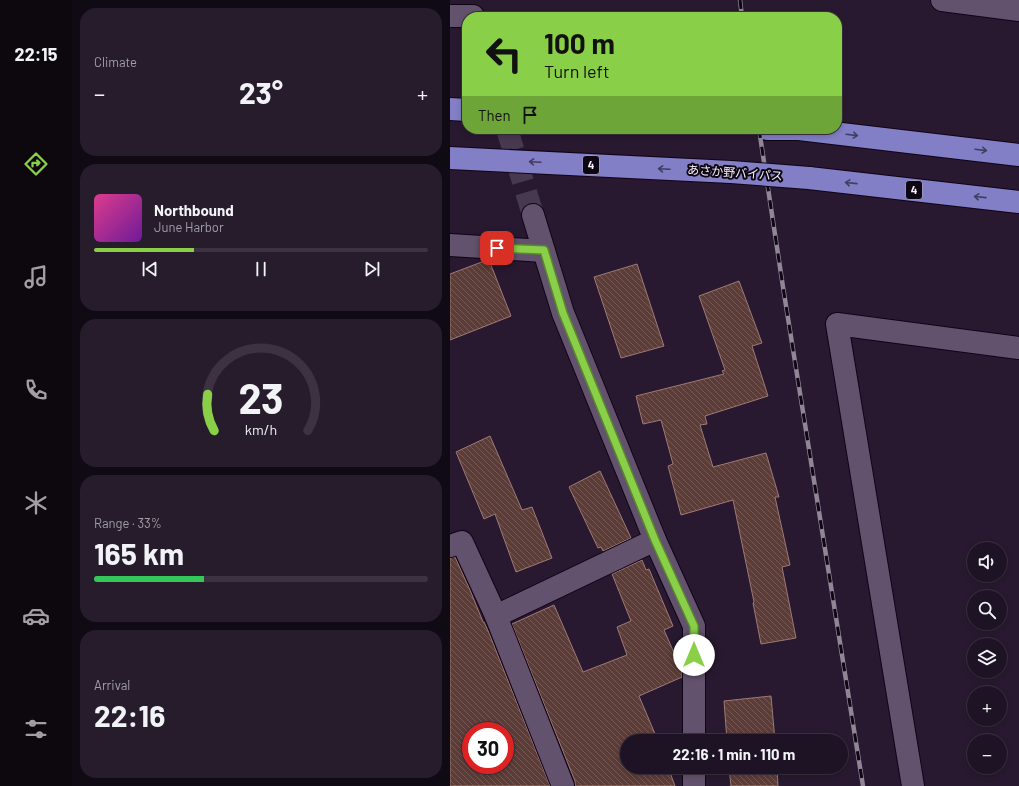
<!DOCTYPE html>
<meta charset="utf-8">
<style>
body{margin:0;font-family:Barlow,"Noto Sans JP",sans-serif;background:#261c2c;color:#f1f3f6;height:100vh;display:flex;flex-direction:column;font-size:15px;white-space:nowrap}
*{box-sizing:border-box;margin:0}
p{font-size:13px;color:#a19ea6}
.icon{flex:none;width:22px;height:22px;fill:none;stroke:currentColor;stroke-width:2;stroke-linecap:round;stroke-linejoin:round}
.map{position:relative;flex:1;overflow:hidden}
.drawer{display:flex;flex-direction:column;gap:8px;padding:8px;background:#100a14;width:378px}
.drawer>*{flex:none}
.top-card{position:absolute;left:12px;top:12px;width:380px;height:122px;border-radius:16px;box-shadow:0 2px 6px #0003,0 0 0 1px #3c3241;background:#89cf48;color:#111;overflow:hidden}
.tools{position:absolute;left:517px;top:542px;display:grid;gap:8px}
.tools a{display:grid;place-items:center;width:40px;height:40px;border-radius:50%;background:#1e1324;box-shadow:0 2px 6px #0003,0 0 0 1px #3c3241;font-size:20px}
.speed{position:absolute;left:12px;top:722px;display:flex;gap:8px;font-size:20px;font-weight:700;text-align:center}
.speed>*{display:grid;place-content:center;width:52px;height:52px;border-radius:50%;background:#1e1324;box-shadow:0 2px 6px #0003,0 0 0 1px #3c3241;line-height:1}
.speed .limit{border:6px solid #d22;background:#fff;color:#111}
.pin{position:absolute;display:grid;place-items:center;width:34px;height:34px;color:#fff;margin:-17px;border-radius:8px;box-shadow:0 2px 6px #0006}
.me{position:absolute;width:44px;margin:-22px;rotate:0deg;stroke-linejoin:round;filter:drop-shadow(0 0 3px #0008)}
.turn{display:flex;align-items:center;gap:14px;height:84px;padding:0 16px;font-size:18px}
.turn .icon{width:52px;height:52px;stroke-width:2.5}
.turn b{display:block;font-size:28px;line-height:34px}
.then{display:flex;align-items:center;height:38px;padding:0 16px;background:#0003;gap:8px;font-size:15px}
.big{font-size:30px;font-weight:700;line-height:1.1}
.drawer .tile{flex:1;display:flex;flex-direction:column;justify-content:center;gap:6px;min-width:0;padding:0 14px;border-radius:16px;background:#261c2c}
.drawer .dial{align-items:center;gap:0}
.dial svg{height:104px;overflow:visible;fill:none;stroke:#3c3241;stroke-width:7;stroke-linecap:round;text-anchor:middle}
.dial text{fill:#f1f3f6;stroke:none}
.song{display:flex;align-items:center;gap:12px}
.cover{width:48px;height:48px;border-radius:6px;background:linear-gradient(135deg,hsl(330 70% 55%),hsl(280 70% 35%))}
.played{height:4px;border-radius:2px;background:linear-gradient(90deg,#89cf48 30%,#3c3241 30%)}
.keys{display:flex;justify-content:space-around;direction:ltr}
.heat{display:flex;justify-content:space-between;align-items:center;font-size:22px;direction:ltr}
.charge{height:6px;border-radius:3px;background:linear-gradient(90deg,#34c759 33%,#3c3241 0)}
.trip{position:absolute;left:170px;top:734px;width:228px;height:40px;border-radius:20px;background:#1e1324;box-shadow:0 2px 6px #0003,0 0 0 1px #3c3241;font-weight:700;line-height:40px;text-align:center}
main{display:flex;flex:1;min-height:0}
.dock{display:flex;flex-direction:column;width:72px;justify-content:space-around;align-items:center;background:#0c080e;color:#a19ea6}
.dock .icon{width:28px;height:28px}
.dock .selected{color:#89cf48}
.dock b{font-size:18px;color:#f1f3f6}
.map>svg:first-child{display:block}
.building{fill:url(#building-back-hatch);stroke:#9f7a74;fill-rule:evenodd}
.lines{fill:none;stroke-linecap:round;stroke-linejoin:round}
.minor-tunnel{stroke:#47394f;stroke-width:22;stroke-dasharray:22 11;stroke-linecap:butt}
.minor-casing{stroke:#100417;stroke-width:24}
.trunk-casing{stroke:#100417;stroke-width:24}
.minor{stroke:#63526d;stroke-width:22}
.trunk{stroke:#827fc6;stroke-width:22}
.rail-casing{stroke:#918597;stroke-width:4.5}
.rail{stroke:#0d0711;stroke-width:3;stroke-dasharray:9;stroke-linecap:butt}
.trunk-bridge-casing{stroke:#100417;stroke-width:24;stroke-linecap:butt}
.trunk-bridge{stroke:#827fc6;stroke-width:22}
.oneway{stroke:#423d62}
.route-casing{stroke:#59872f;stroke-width:10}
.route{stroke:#89cf48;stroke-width:7}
.labels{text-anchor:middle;stroke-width:4;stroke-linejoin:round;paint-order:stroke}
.shield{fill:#0d0711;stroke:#b2aab6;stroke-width:1}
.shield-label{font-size:11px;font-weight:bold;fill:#f8f0fd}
.street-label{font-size:12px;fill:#f8f0fd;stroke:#0d0711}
</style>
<main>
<nav class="dock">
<b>22:15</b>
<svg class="icon selected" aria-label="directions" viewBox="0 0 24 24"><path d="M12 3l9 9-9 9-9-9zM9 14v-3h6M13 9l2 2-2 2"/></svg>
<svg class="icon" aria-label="music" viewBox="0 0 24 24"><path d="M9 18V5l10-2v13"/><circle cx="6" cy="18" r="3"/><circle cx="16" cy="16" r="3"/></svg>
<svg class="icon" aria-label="phone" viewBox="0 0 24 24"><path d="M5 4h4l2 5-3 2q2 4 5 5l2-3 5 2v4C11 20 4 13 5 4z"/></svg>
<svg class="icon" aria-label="climate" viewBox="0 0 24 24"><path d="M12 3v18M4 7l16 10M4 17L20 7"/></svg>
<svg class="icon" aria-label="car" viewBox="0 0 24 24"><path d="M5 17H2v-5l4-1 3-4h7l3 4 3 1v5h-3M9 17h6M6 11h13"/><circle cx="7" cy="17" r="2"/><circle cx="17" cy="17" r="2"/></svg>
<svg class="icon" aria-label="filters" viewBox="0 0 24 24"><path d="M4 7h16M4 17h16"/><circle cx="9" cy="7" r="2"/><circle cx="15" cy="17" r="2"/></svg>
</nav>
<section class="drawer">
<div class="tile"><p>Climate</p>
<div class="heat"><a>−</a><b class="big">23°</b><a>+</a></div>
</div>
<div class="tile">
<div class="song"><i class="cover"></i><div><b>Northbound</b><p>June Harbor</p></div></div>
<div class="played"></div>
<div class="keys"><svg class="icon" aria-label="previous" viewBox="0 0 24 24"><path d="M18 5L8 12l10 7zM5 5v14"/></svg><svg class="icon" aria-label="pause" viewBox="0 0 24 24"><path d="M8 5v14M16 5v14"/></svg><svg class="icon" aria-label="next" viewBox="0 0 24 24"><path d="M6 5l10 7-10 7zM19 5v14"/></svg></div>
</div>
<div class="tile dial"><svg viewBox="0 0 100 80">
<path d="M14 69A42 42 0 1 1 86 69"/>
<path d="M14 69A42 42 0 0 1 9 41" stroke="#89cf48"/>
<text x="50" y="56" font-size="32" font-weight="700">23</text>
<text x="50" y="72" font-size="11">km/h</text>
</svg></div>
<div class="tile"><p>Range · 33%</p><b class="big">165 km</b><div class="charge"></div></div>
<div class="tile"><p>Arrival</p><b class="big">22:16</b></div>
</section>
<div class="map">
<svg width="569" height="786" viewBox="0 0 569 786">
<defs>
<pattern id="building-back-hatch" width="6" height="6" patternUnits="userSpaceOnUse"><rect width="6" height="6" fill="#5c3c37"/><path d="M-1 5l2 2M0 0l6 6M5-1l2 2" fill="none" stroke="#745855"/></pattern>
</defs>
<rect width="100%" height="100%" fill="#281930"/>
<g class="building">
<polygon points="37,260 39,260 61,316 0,340 0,274"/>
<polygon points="187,264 214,346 171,358 144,277"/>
<polygon points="289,281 312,343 302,346 318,396 255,416 257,424 250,425 263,467 316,453 329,497 325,497 340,565 332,567 346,638 311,644 303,603 304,602 283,500 231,515 218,466 223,464 211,420 193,424 186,396 274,374 272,371 275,370 249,296"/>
<polygon points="40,436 72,510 82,507 102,558 66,572 45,514 34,519 6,452"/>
<polygon points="150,471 181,538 153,551 151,547 148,548 119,487"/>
<path d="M5 557 20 590 33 622H34L39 633 100 786H0V558ZM21 731H55V765H21Z"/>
<polygon points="192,560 196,570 199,569 223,626 214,630 232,671 232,677 189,696 208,741 177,741 177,767 218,767 225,786 125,786 125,781 62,624 104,605 133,672 177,655 167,627 181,621 162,574"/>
<polygon points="321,696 325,741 277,741 274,701"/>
<polygon points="279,767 327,767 328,786 281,786"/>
</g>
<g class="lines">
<polyline class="minor-tunnel" points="57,129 83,215"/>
<defs>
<g id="minor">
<polyline points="492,0 569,10"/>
<polyline points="0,16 23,16"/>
<polyline points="83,215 94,251 113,313 205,540 244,626 244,741"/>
<polyline points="0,245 94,251"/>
<polyline points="0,546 12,542 46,616 113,786"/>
<polyline points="46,616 205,540"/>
<polyline points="244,767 244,786"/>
<polyline points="463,786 387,324 569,348"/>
</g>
<g id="trunk">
<polyline points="0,109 17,110"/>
<polyline points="317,129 349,129 569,155"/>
<polyline points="0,158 281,172"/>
<polyline points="359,178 569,202"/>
</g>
</defs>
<use href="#minor" class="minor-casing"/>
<use href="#trunk" class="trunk-casing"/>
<use href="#minor" class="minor"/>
<use href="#trunk" class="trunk"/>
<defs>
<g id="rail">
<polyline points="290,0 292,17"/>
<polyline points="309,129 333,287 413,786"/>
</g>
</defs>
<use href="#rail" class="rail-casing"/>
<use href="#rail" class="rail"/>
<defs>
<polyline id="trunk-bridge" points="281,172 359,178"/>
</defs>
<use href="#trunk-bridge" class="trunk-bridge-casing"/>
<use href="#trunk-bridge" class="trunk-bridge"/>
</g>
<defs><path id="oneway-shaft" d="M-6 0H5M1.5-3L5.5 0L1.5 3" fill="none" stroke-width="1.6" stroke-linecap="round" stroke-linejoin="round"/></defs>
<g class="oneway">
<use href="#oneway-shaft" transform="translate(402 135) rotate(7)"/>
<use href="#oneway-shaft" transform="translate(531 150) rotate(7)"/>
<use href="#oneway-shaft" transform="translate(85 162) rotate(-177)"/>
<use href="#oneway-shaft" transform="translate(214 169) rotate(-177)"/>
<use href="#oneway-shaft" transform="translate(401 183) rotate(-174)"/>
<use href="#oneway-shaft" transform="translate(530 197) rotate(-174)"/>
</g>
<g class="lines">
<defs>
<polyline id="route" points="47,248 94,250 113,313 205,540 244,626 244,655"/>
</defs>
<use href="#route" class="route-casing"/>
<use href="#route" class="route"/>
</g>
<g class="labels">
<g class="shield">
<rect x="133" y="156" width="16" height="18" rx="3"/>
<rect x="456" y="181" width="16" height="18" rx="3"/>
</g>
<g class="shield-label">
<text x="141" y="169">4</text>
<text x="464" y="194">4</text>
</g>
<g class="street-label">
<text transform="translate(285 173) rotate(4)" y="4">あさか野バイパス</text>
</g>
</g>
</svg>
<div class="tools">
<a><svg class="icon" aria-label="sound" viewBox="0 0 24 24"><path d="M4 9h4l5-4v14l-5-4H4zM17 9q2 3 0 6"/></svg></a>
<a><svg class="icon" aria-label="search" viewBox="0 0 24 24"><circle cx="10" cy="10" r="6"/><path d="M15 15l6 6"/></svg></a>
<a><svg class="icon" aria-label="layers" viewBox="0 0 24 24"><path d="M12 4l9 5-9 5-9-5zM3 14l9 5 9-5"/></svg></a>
<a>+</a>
<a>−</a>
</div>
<div class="speed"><div class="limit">30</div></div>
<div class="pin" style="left:47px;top:248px;background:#d93025"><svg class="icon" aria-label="arrive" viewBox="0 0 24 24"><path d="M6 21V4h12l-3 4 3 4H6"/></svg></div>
<svg class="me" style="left:244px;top:655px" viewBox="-20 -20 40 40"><circle r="19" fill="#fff"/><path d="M0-13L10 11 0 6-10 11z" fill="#89cf48"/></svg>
<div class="trip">22:16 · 1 min · 110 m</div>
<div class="top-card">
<div class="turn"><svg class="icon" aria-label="left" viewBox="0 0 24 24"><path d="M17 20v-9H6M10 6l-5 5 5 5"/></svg><div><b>100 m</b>Turn left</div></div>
<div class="then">Then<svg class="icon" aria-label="arrive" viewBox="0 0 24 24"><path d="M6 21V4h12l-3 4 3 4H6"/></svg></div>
</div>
</div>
</main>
